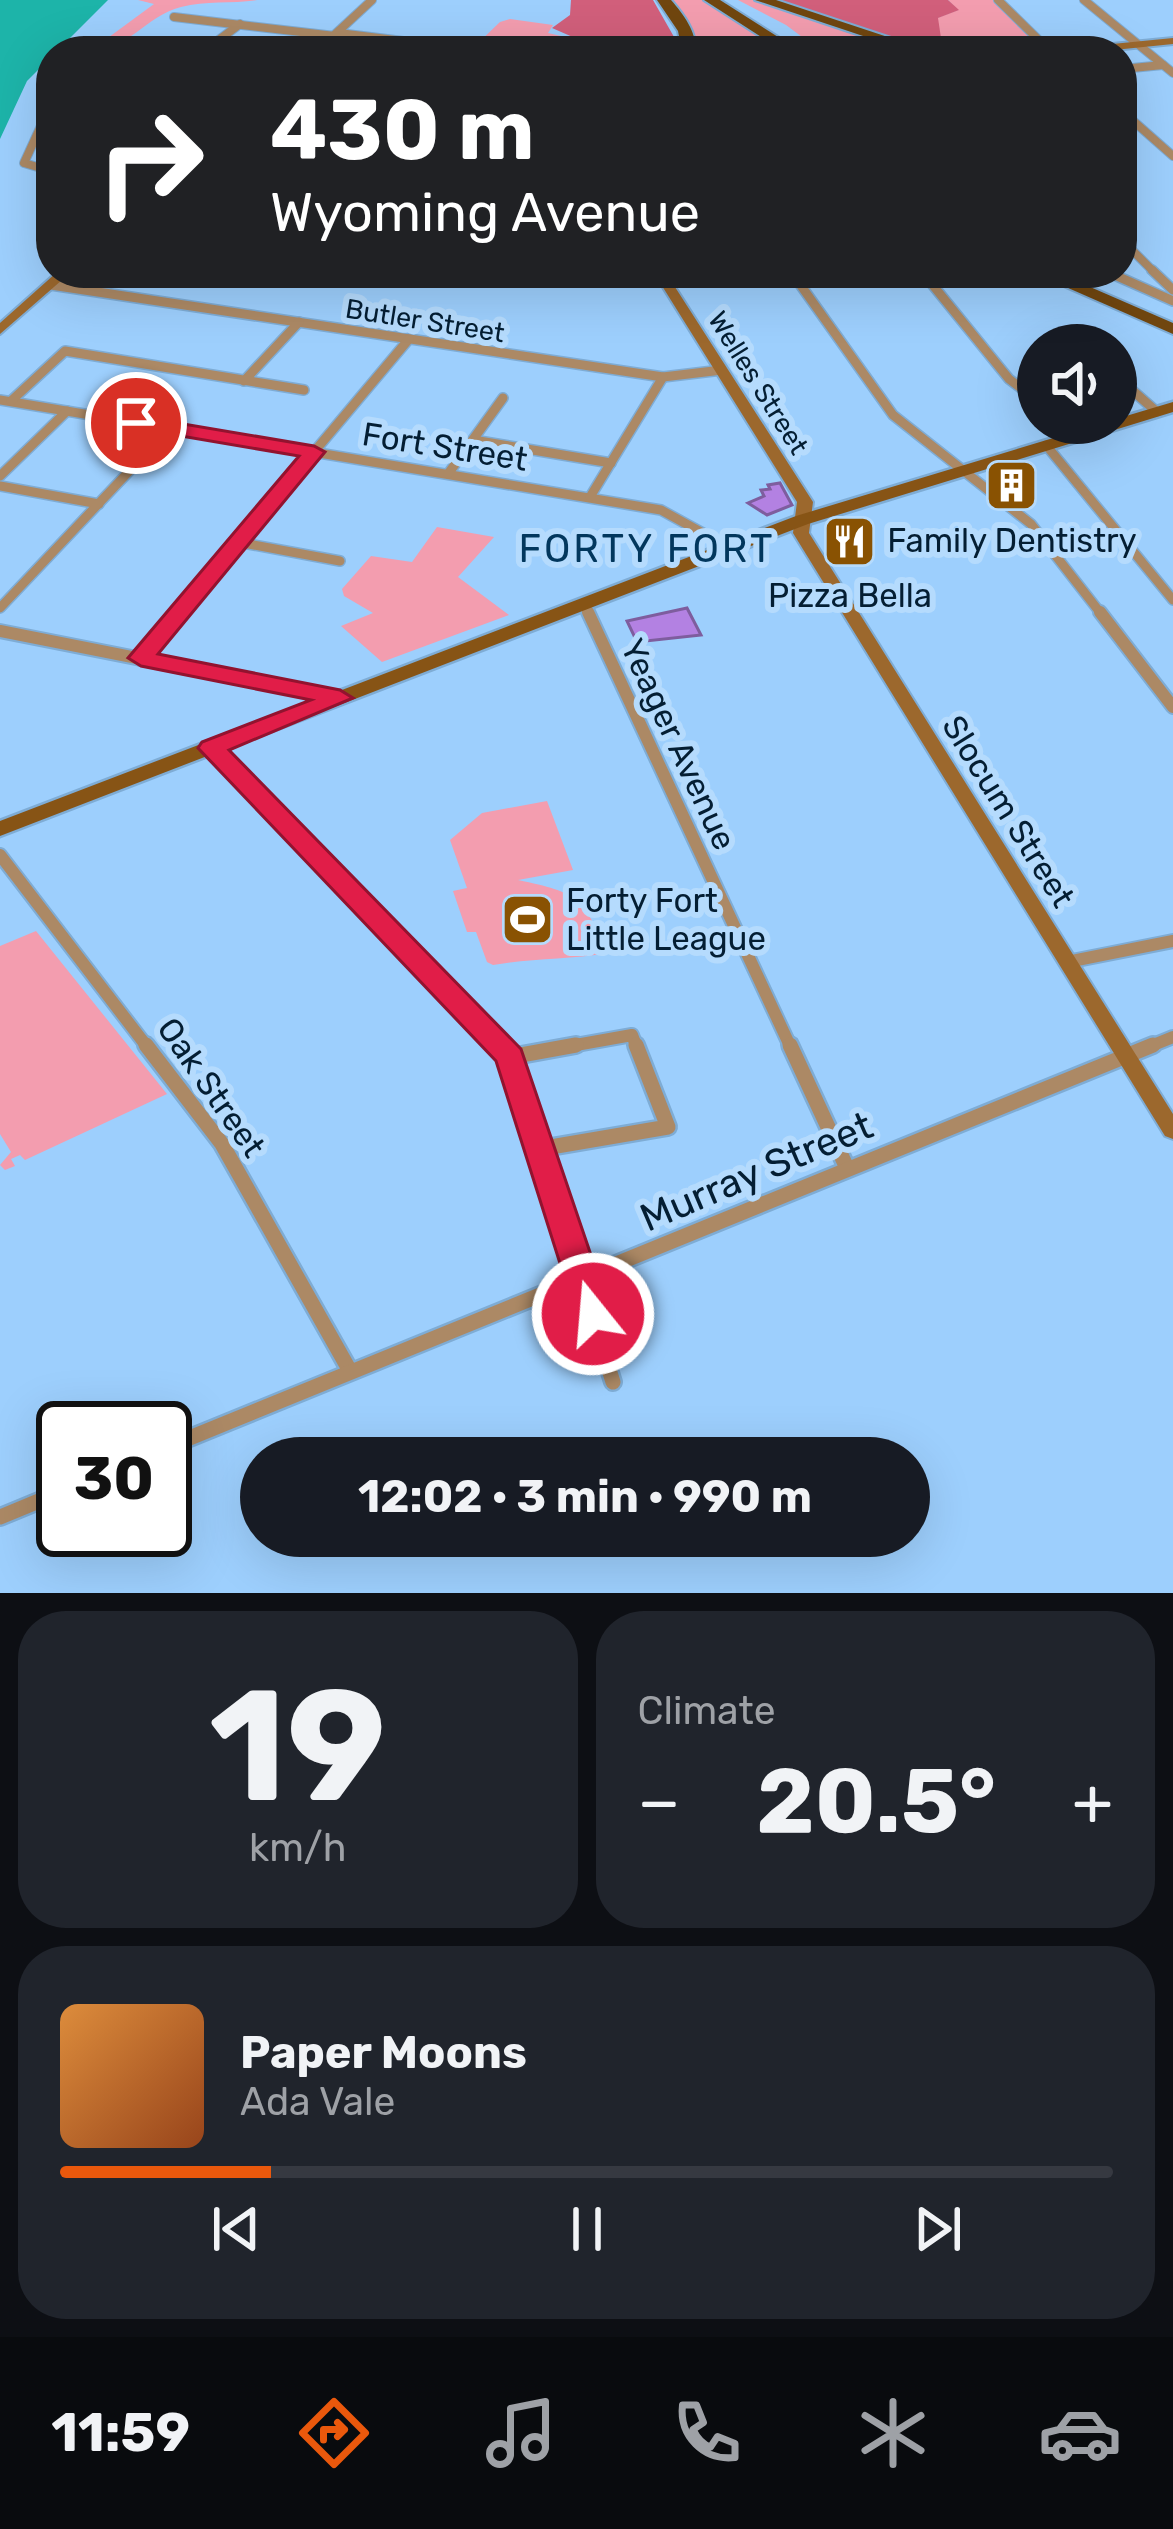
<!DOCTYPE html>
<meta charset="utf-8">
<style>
body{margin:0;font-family:Rubik,sans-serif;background:#20242c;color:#f1f3f6;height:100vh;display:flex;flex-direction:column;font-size:45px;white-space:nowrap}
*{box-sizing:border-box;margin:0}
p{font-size:39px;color:#9ea1a6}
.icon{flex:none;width:66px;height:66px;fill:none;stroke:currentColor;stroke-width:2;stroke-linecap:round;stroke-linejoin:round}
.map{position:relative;height:1593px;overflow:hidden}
.panel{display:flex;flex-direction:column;gap:18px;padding:18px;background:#0d0f14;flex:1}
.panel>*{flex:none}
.banner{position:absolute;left:36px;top:36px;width:1101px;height:252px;border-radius:48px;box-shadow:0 12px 48px #0002;background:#202124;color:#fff;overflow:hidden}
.controls{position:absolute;left:1017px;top:324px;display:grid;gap:24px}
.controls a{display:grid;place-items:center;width:120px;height:120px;border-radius:50%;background:#171b24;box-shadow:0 12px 48px #0002;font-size:60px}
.speed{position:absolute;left:36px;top:1401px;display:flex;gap:24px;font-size:60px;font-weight:700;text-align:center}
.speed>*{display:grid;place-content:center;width:156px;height:156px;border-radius:50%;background:#171b24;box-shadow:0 12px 48px #0002;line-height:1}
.speed .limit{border:6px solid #111;border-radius:18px;background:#fff;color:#111}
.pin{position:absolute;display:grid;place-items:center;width:102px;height:102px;color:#fff;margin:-51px;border:6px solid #fff;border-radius:50%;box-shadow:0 3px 12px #0007}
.me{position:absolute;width:132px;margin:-66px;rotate:343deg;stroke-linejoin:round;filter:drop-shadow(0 0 9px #0008)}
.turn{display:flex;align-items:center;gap:42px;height:252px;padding:0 36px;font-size:54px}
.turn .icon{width:156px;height:156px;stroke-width:2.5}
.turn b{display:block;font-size:84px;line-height:102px}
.big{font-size:90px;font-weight:700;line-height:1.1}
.panel .tile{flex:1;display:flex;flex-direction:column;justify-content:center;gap:18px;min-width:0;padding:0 42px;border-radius:48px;background:#20242c}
.panel .dial{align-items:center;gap:0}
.dial b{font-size:156px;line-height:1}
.song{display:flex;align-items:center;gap:36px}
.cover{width:144px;height:144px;border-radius:18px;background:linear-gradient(135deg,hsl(30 70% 55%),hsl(20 70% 35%))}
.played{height:12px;border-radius:6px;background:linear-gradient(90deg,#ea580c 20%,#363941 20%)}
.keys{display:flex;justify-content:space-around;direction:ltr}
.heat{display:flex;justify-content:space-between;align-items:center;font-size:66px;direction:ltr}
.panel .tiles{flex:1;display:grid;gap:18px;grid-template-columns:1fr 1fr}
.tile:last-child{grid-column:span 2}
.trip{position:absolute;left:240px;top:1437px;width:690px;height:120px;border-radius:60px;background:#171b24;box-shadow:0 12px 48px #0002;font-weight:700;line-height:120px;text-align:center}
.tabs{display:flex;height:192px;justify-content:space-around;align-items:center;background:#090b0e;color:#9ea1a6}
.tabs .icon{width:84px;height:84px}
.tabs .selected{color:#ea580c}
.tabs b{font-size:54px;color:#f1f3f6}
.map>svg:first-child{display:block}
.green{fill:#f39daf}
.forest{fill:#d15f7b}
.water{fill:#1db4a9}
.building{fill:#b381e2;stroke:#7e5d9e;stroke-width:3}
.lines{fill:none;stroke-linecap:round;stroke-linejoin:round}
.street-far3-casing{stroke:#7eacd5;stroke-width:10}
.street-far2-casing{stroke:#7eacd5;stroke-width:12}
.street-far1-casing{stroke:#7eacd5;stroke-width:16}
.street-casing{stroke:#7eacd5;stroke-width:20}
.secondary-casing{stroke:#7eacd5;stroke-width:4}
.primary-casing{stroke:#7eacd5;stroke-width:5}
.highway-casing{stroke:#7eacd5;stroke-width:4}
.street-far3{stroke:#ac8965;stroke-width:8}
.street-far2{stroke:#ac8965;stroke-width:9}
.street-far1{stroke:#ac8965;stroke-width:12}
.street{stroke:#ac8965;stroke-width:15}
.secondary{fill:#9c682d;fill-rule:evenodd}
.primary{fill:#875415;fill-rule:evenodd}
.highway{fill:#70460f;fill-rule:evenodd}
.route{fill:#e11d48;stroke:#92132f;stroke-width:3}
.labels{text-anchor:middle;stroke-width:12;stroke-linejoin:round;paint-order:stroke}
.far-street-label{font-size:27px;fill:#041e33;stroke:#b5dbfd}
.street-label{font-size:33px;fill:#041e33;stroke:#b5dbfd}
.poi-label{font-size:33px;fill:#041e33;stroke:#b5dbfd}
.quarter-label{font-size:39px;letter-spacing:3px;fill:#02375d;stroke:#b5dbfd}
.near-street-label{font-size:39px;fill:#041e33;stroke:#b5dbfd}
</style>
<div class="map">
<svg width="1173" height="1593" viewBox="0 0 1173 1593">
<rect width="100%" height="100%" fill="#9dcffd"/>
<g class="green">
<path d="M138 0H257C232 4 206 0 181 7 145 16 128 51 90 51L154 4Z"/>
<polygon points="668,0 705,0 788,51 699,51"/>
<polygon points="738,0 754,0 864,36 887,51 821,51 786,25"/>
<polygon points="948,0 993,0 1042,49 925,49 940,38 937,18 958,10"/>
<polygon points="510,19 553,25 548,33 570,38 560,51 474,47 500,22"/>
<polygon points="437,527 494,537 458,577 509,615 382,662 341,626 373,613 344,596 342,589 371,556 412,562"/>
<path d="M547 801 573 870 518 880C579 893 582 896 608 953 567 960 533 958 493 965L487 962 476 932H467L453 891 467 888 450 840 482 813Z"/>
<polygon points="36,931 167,1094 25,1160 20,1155 11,1159 15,1166 5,1170 0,1165 11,1152 0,1134 0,946"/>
</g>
<g class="forest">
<polygon points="571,0 653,0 682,51 565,51 575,38 552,28 570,15"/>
<polygon points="772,0 948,0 959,10 938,18 941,38 925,49"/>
</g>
<polygon class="water" points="0,0 108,0 57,51 51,51 51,57 27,81 0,139"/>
<g class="building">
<polygon points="780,483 792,505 767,515 748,503 764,496 761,490 770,489 768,485"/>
<polygon points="687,608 701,635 637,642 627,621"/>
</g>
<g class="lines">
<defs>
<g id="street-far3">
<polyline points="998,0 1050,51"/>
<polyline points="1084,0 1173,73"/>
<polyline points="174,17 335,36"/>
<polyline points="339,33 484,51"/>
<polyline points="204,51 240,24"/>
<polyline points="317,51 372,0"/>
<polyline points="1122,69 1163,65"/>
<polyline points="51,104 24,163 51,171"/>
<polyline points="1122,111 1173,156"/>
<polyline points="1122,240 1155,273"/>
</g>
<g id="street-far2">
<polyline points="1152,270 1173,290"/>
<polyline points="792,273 893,415 1031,524 1102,615"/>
<polyline points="923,273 1009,379 1038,401"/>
<polyline points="1110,273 1173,301"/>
<polyline points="51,285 663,377 722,370"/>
<polyline points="1116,376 1157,412"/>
<polyline points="244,381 299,322"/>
<polyline points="0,400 661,510 730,548"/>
<polyline points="11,401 65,351 304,390"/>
<polyline points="1070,423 1085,433"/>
<polyline points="473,440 611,463"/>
<polyline points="1046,445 1173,600"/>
<polyline points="448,474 503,398"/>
<polyline points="0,476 67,411"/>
<polyline points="0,486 99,504"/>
<polyline points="590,497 663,377"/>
<polyline points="238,542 340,561"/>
<polyline points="584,603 590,615"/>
<polyline points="0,608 170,428"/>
<polyline points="177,615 409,339"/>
</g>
<g id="street-far1">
<polyline points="588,612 791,1048"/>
<polyline points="1100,612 1173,707"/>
<polyline points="0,631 339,698"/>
<polyline points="141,659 180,612"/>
<polyline points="212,748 501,1048"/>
<polyline points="0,855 148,1048"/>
<polyline points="1067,962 1173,941"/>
<polyline points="559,1048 632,1035 637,1048"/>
<polyline points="1146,1048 1173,1037"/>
</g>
<g id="street">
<polyline points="146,1045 222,1144 350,1371"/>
<polyline points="499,1045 510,1057 613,1382"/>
<polyline points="790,1045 847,1168"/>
<polyline points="510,1057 576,1045"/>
<polyline points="539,1149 668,1127 636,1045"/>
<polyline points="165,1448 1153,1045"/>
<polyline points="0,1517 63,1491"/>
</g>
<g id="secondary">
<polygon points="1173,38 1173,44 1104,51 1067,51 1072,48"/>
<polygon points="56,273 70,273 0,334 0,323"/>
<polygon points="654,273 666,273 813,502 809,533 1173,1114 1173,1139 1165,1136 793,533 797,502"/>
</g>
<polygon id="primary" points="1173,402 1173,412 808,524 0,836 0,821 796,516 1103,423 1116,423 1116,419"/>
<g id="highway">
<path d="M657 0H671C684 15 696 31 696 51H682L678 31Z"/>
<polygon points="704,0 720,0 800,51 783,51"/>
<polygon points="755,0 776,0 930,51 908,51"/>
<polygon points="1034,273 1058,273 1173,323 1173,334"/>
</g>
</defs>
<use href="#street-far3" class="street-far3-casing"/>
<use href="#street-far2" class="street-far2-casing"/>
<use href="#street-far1" class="street-far1-casing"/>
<use href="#street" class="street-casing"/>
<use href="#secondary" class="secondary-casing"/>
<use href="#primary" class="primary-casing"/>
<use href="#highway" class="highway-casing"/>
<use href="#street-far3" class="street-far3"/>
<use href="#street-far2" class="street-far2"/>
<use href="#street-far1" class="street-far1"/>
<use href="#street" class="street"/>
<use href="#secondary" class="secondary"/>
<use href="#primary" class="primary"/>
<use href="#highway" class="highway"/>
</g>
<polygon class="route" points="136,416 314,446 325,452 158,654 340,690 353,698 229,750 521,1049 611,1314 606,1324 593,1328 581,1324 576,1314 496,1061 198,748 202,742 311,700 141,666 128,658 299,456 128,427 128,418"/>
<defs>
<symbol id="building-square" viewBox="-11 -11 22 22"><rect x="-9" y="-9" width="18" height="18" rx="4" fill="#895202" stroke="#b5dbfd"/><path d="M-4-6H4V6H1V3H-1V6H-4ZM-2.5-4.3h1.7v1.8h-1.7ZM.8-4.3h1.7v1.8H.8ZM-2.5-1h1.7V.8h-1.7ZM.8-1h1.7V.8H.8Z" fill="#fff"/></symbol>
<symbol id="restaurant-square" viewBox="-11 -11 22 22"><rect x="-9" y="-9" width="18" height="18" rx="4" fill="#895202" stroke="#b5dbfd"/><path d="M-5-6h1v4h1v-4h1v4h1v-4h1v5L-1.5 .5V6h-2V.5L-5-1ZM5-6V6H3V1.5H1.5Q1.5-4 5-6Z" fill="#fff"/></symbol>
<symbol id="stadium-square" viewBox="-11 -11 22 22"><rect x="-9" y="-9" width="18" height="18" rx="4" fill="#895202" stroke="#b5dbfd"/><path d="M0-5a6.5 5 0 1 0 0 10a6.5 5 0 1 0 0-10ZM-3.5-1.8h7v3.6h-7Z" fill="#fff"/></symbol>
</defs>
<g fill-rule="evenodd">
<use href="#building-square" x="982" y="456" width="59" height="59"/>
<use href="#restaurant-square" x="820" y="512" width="59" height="59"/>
<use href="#stadium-square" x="498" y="890" width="59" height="59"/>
</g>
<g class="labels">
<g class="far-street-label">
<text transform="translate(425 321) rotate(9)" y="9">Butler Street</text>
<text transform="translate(758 383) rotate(58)" y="9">Welles Street</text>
</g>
<g class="street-label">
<text transform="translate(445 446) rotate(9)" y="12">Fort Street</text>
<text transform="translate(679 744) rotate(65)" y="12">Yeager Avenue</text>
<text transform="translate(1009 811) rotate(58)" y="12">Slocum Street</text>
<text transform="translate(212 1087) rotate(55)" y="12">Oak Street</text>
</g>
<g class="poi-label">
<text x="1012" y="552">Family Dentistry</text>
<text x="850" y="607">Pizza Bella</text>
<text x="566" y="912" text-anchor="start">Forty Fort<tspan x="566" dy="38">Little League</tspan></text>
</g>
<g class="quarter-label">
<text x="647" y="562">FORTY FORT</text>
</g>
<g class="near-street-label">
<text transform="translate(756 1171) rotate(-23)" y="14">Murray Street</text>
</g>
</g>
</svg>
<div class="controls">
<a><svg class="icon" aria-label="sound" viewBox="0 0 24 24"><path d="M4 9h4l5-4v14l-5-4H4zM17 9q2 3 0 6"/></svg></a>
</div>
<div class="speed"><div class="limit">30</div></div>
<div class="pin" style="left:136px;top:423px;background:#d93025"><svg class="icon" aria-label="arrive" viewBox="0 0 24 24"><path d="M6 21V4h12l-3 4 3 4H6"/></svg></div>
<svg class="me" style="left:593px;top:1314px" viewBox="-20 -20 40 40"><circle r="17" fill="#e11d48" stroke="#fff" stroke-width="3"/><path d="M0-11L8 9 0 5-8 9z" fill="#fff"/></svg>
<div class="trip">12:02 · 3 min · 990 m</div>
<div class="banner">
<div class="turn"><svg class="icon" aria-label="right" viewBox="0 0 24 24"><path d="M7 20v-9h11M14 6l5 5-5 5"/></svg><div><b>430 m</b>Wyoming Avenue</div></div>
</div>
</div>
<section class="panel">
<div class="tiles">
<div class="tile dial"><b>19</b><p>km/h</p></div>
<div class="tile"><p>Climate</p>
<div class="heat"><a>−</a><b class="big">20.5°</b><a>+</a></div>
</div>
<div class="tile">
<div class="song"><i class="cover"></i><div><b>Paper Moons</b><p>Ada Vale</p></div></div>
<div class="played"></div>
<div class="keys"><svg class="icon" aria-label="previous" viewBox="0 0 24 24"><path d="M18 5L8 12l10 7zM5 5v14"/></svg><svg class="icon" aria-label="pause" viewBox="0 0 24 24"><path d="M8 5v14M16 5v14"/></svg><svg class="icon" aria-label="next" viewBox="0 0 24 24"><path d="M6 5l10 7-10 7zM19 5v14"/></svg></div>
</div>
</div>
</section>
<nav class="tabs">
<b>11:59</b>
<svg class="icon selected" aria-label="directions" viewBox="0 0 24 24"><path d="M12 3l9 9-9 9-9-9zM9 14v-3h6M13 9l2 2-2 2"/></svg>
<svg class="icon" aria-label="music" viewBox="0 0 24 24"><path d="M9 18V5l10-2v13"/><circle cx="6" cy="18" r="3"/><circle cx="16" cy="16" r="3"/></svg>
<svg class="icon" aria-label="phone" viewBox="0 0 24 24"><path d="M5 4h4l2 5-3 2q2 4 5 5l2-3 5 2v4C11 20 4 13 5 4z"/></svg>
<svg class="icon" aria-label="climate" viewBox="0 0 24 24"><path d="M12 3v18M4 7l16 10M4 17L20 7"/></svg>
<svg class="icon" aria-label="car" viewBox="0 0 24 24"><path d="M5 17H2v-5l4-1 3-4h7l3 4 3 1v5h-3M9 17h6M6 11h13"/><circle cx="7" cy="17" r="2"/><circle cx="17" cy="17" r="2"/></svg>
</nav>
